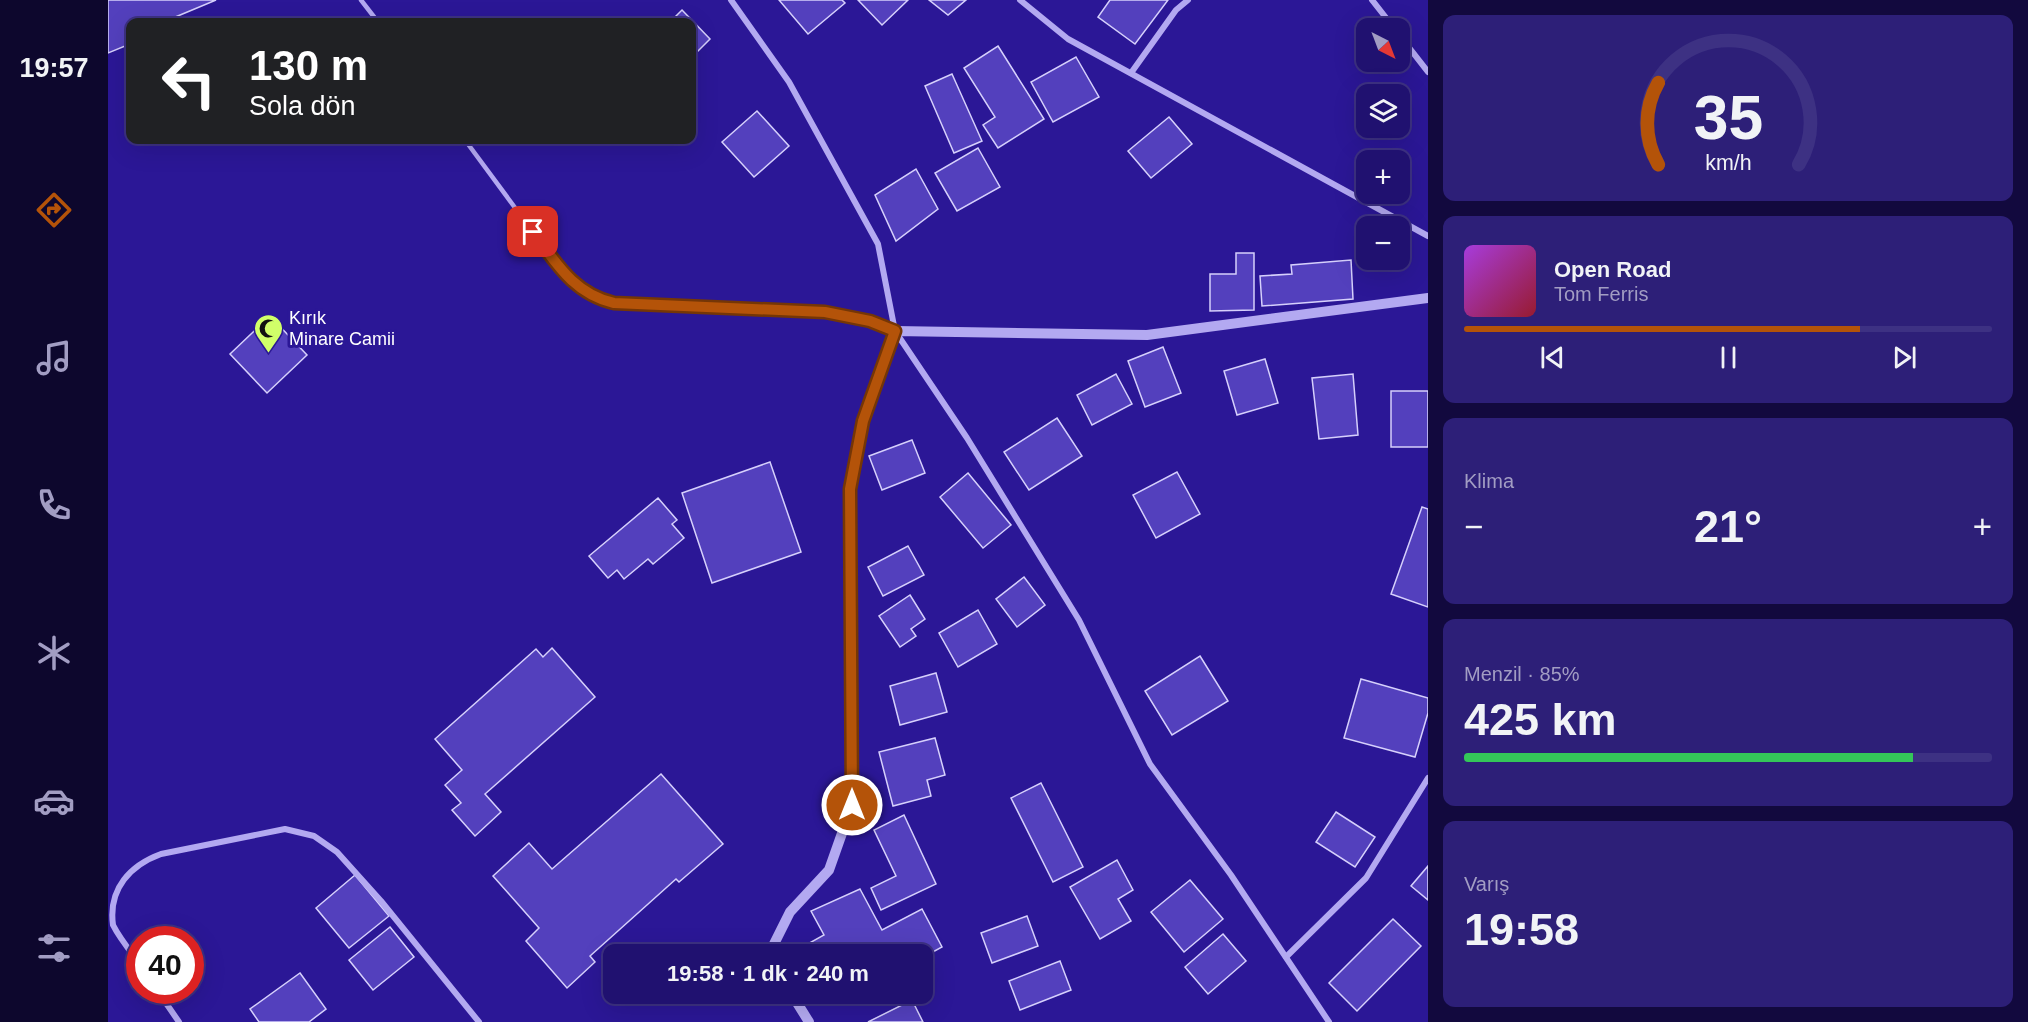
<!DOCTYPE html>
<html lang="tr">
<meta charset="utf-8">
<style>
body{margin:0;font-family:Arial,sans-serif;background:#2d1f78;color:#f1f3f6;height:100vh;display:flex;flex-direction:column;font-size:22px;white-space:nowrap}
*{box-sizing:border-box;margin:0}
p{font-size:20px;color:#a29dc3}
.icon{flex:none;width:33px;height:33px;fill:none;stroke:currentColor;stroke-width:2;stroke-linecap:round;stroke-linejoin:round}
.map{position:relative;flex:1;overflow:hidden}
.drawer{display:flex;flex-direction:column;gap:15px;padding:15px;background:#12093e;width:600px}
.drawer>*{flex:none}
.banner{position:absolute;left:18px;top:18px;width:570px;height:126px;border-radius:12px;box-shadow:0 6px 24px #0002,0 0 0 2px #3d3183;background:#202124;color:#fff;overflow:hidden}
.needle{width:39px;rotate:138deg}
.fabs{position:absolute;left:1248px;top:18px;display:grid;gap:12px}
.fabs a{display:grid;place-items:center;width:54px;height:54px;border-radius:12px;background:#201170;box-shadow:0 6px 24px #0002,0 0 0 2px #3d3183;font-size:30px}
.speed{position:absolute;left:18px;top:926px;display:flex;gap:12px;font-size:30px;font-weight:700;text-align:center}
.speed>*{display:grid;place-content:center;width:78px;height:78px;border-radius:50%;background:#201170;box-shadow:0 6px 24px #0002,0 0 0 2px #3d3183;line-height:1}
.speed .limit{border:9px solid #d22;background:#fff;color:#111}
.pin{position:absolute;display:grid;place-items:center;width:51px;height:51px;color:#fff;margin:-26px;border-radius:12px;box-shadow:0 3px 9px #0006}
.me{position:absolute;width:66px;margin:-33px;rotate:0deg;stroke-linejoin:round;filter:drop-shadow(0 0 4px #0008)}
.turn{display:flex;align-items:center;gap:21px;height:126px;padding:0 24px;font-size:27px}
.turn .icon{width:78px;height:78px;stroke-width:2.5}
.turn b{display:block;font-size:42px;line-height:51px}
.big{font-size:45px;font-weight:600;line-height:1.1}
.drawer .tile{flex:1;display:flex;flex-direction:column;justify-content:center;gap:9px;min-width:0;padding:0 21px;border-radius:12px;background:#2d1f78}
.drawer .dial{align-items:center;gap:0}
.dial svg{height:156px;overflow:visible;fill:none;stroke:#3d3183;stroke-width:7;stroke-linecap:round;text-anchor:middle}
.dial text{fill:#f1f3f6;stroke:none}
.song{display:flex;align-items:center;gap:18px}
.cover{width:72px;height:72px;border-radius:9px;background:linear-gradient(135deg,hsl(280 70% 55%),hsl(350 70% 35%))}
.played{height:6px;border-radius:3px;background:linear-gradient(90deg,#b45309 75%,#3d3183 75%)}
.keys{display:flex;justify-content:space-around;direction:ltr}
.heat{display:flex;justify-content:space-between;align-items:center;font-size:33px;direction:ltr}
.charge{height:9px;border-radius:4px;background:linear-gradient(90deg,#34c759 85%,#3d3183 0)}
.trip{position:absolute;left:495px;top:944px;width:330px;height:60px;border-radius:12px;background:#201170;box-shadow:0 6px 24px #0002,0 0 0 2px #3d3183;font-weight:600;line-height:60px;text-align:center}
main{display:flex;flex:1;min-height:0}
.tab-bar{display:flex;flex-direction:column;width:108px;justify-content:space-around;align-items:center;background:#0d072d;color:#a29dc3}
.tab-bar .icon{width:42px;height:42px}
.tab-bar .selected{color:#b45309}
.tab-bar b{font-size:27px;color:#f1f3f6}
.map>svg:first-child{display:block}
.building{fill:#5340bd;stroke:#d6d0fc;stroke-width:1.5}
.lines{fill:none;stroke-linecap:round;stroke-linejoin:round}
.service{stroke:#b3a9f1;stroke-width:4.5}
.minor{stroke:#b3a9f1;stroke-width:6}
.tertiary{stroke:#b3a9f1;stroke-width:10}
.route-casing{stroke:#753606;stroke-width:15}
.route{stroke:#b45309;stroke-width:10}
.labels{text-anchor:middle;stroke-width:6;stroke-linejoin:round;paint-order:stroke}
.poi-label{font-size:18px;fill:#fff;stroke:#2b1796;text-anchor:start}
</style>
<main>
<nav class="tab-bar">
<b>19:57</b>
<svg class="icon selected" aria-label="directions" viewBox="0 0 24 24"><path d="M12 3l9 9-9 9-9-9zM9 14v-3h6M13 9l2 2-2 2"/></svg>
<svg class="icon" aria-label="music" viewBox="0 0 24 24"><path d="M9 18V5l10-2v13"/><circle cx="6" cy="18" r="3"/><circle cx="16" cy="16" r="3"/></svg>
<svg class="icon" aria-label="phone" viewBox="0 0 24 24"><path d="M5 4h4l2 5-3 2q2 4 5 5l2-3 5 2v4C11 20 4 13 5 4z"/></svg>
<svg class="icon" aria-label="climate" viewBox="0 0 24 24"><path d="M12 3v18M4 7l16 10M4 17L20 7"/></svg>
<svg class="icon" aria-label="car" viewBox="0 0 24 24"><path d="M5 17H2v-5l4-1 3-4h7l3 4 3 1v5h-3M9 17h6M6 11h13"/><circle cx="7" cy="17" r="2"/><circle cx="17" cy="17" r="2"/></svg>
<svg class="icon" aria-label="filters" viewBox="0 0 24 24"><path d="M4 7h16M4 17h16"/><circle cx="9" cy="7" r="2"/><circle cx="15" cy="17" r="2"/></svg>
</nav>
<div class="map">
<svg width="1320" height="1022" viewBox="0 0 1320 1022">
<rect width="100%" height="100%" fill="#2b1796"/>
<g class="building">
<polygon points="0,0 108,0 65,18 67,22 22,22 22,44 0,53"/>
<polygon points="671,0 734,0 737,3 700,34"/>
<polygon points="750,0 800,0 774,25"/>
<polygon points="821,0 858,0 840,15"/>
<polygon points="1002,0 1060,0 1027,44 990,17"/>
<polygon points="574,10 602,39 584,57 584,22 562,22"/>
<polygon points="890,46 936,119 890,148 875,125 887,117 856,68"/>
<polygon points="968,57 991,97 945,122 923,82"/>
<polygon points="844,74 874,141 846,153 817,86"/>
<polygon points="649,111 681,146 646,177 614,142"/>
<polygon points="1061,117 1084,144 1043,178 1020,151"/>
<polygon points="870,148 892,187 849,211 827,173"/>
<polygon points="808,169 830,209 788,241 767,195"/>
<polygon points="1128,253 1146,253 1146,310 1102,311 1102,274 1128,274"/>
<polygon points="1243,260 1245,299 1154,306 1152,276 1184,274 1183,265"/>
<polygon points="162,316 199,355 159,393 122,354"/>
<polygon points="1055,347 1073,393 1037,407 1020,361"/>
<polygon points="1157,359 1170,403 1129,415 1116,371"/>
<polygon points="1008,374 1024,404 984,425 969,395"/>
<polygon points="1245,374 1250,435 1211,439 1204,378"/>
<rect x="1283" y="391" width="37" height="56"/>
<polygon points="949,418 974,456 921,490 896,452"/>
<polygon points="804,440 817,473 774,490 761,456"/>
<polygon points="662,462 693,552 604,583 574,493"/>
<polygon points="1069,472 1092,514 1048,538 1025,495"/>
<polygon points="860,473 903,525 875,548 832,497"/>
<polygon points="550,498 569,520 564,524 576,538 545,564 540,559 516,579 509,570 500,578 481,556"/>
<polygon points="1314,507 1320,509 1320,607 1283,594"/>
<polygon points="800,546 816,575 775,596 760,567"/>
<polygon points="916,577 937,605 909,627 888,599"/>
<polygon points="802,595 817,619 803,629 808,636 792,647 771,616"/>
<polygon points="870,610 889,644 850,667 831,633"/>
<polygon points="444,648 487,697 377,794 393,812 367,836 344,810 353,803 337,785 354,770 327,739 428,649 435,657"/>
<polygon points="1092,656 1120,701 1064,735 1037,691"/>
<polygon points="828,673 839,712 792,725 782,686"/>
<polygon points="1253,679 1320,698 1320,713 1307,757 1236,738"/>
<polygon points="827,738 837,775 819,780 823,796 785,806 771,752"/>
<polygon points="553,774 615,844 571,882 568,879 482,956 487,962 459,988 418,941 431,928 385,876 421,843 444,869"/>
<polygon points="933,783 975,867 945,882 903,798"/>
<polygon points="1228,812 1267,837 1247,867 1208,842"/>
<polygon points="796,815 828,884 773,910 763,888 788,876 766,830"/>
<polygon points="1009,860 1025,890 1010,899 1023,921 992,939 962,887"/>
<polygon points="1320,866 1320,900 1303,886"/>
<polygon points="247,875 281,916 241,948 208,908"/>
<polygon points="1082,880 1115,919 1076,952 1043,912"/>
<polygon points="752,889 774,930 814,909 834,947 814,958 814,954 700,954 696,946 716,935 703,911"/>
<polygon points="919,916 930,946 884,963 873,933"/>
<polygon points="1285,919 1313,946 1249,1011 1221,983"/>
<polygon points="282,927 306,957 265,990 241,960"/>
<polygon points="1115,934 1138,961 1100,994 1077,967"/>
<polygon points="952,961 963,990 912,1010 901,981"/>
<polygon points="192,973 218,1009 201,1022 151,1022 142,1009"/>
<polygon points="721,993 750,993 727,1005"/>
<polygon points="804,1000 815,1022 760,1022"/>
</g>
<g class="lines">
<g class="service">
<polyline points="253,0 270,22"/>
<path d="M357 140 459 278C474 291 487 299 506 303L717 312 762 321 787 331"/>
</g>
<g class="minor">
<polyline points="623,0 681,82 770,244 787,331 859,438 971,620 1042,764 1123,875 1221,1022"/>
<polyline points="912,0 960,39 1320,236"/>
<polyline points="1264,0 1286,28"/>
<polyline points="1292,36 1320,72"/>
<polyline points="1023,73 1068,10 1080,0"/>
<polyline points="1178,957 1258,878 1320,778"/>
<path d="M32 964C23 952 12 939 5 925 0 888 23 865 53 854L177 829 206 836 229 852 273 901 371 1022"/>
<polyline points="49,990 71,1022"/>
</g>
<g class="tertiary">
<polyline points="661,954 682,912 721,870 744,805 742,489 755,421 787,331 1039,335 1320,298"/>
<polyline points="683,993 701,1022"/>
</g>
</g>
<g class="lines">
<defs>
<path id="route" d="M425 232C448 263 466 294 506 303L717 312 762 321 787 331 755 421 742 489 744 805"/>
</defs>
<use href="#route" class="route-casing"/>
<use href="#route" class="route"/>
</g>
<defs>
<symbol id="mosque-pin" viewBox="-11 -11 22 30"><path d="M0 17L-7.5 6A9.5 9.5 0 1 1 7.5 6Z" fill="#d1ff69" stroke="#2b1796"/><path d="M3.5-4.9A6 6 0 1 0 3.5 4.9A5 5 0 1 1 3.5-4.9Z" fill="#111"/></symbol>
</defs>
<g fill-rule="evenodd">
<use href="#mosque-pin" x="144" y="312" width="33" height="45"/>
</g>
<g class="labels">
<g class="poi-label">
<text x="181" y="324">Kırık<tspan x="181" dy="21">Minare Camii</tspan></text>
</g>
</g>
</svg>
<div class="fabs">
<a><svg class="needle" viewBox="-14 -14 28 28"><path d="M0-13l5 13h-10z" fill="#e53935"/><path d="M0 13l5-13h-10z" fill="#a29dc3"/></svg></a>
<a><svg class="icon" aria-label="layers" viewBox="0 0 24 24"><path d="M12 4l9 5-9 5-9-5zM3 14l9 5 9-5"/></svg></a>
<a>+</a>
<a>−</a>
</div>
<div class="speed"><div class="limit">40</div></div>
<div class="pin" style="left:425px;top:232px;background:#d93025"><svg class="icon" aria-label="arrive" viewBox="0 0 24 24"><path d="M6 21V4h12l-3 4 3 4H6"/></svg></div>
<svg class="me" style="left:744px;top:805px" viewBox="-20 -20 40 40"><circle r="17" fill="#b45309" stroke="#fff" stroke-width="3"/><path d="M0-11L8 9 0 5-8 9z" fill="#fff"/></svg>
<div class="trip">19:58 · 1 dk · 240 m</div>
<div class="banner">
<div class="turn"><svg class="icon" aria-label="left" viewBox="0 0 24 24"><path d="M17 20v-9H6M10 6l-5 5 5 5"/></svg><div><b>130 m</b>Sola dön</div></div>
</div>
</div>
<section class="drawer">
<div class="tile dial"><svg viewBox="0 0 100 80">
<path d="M14 69A42 42 0 1 1 86 69"/>
<path d="M14 69A42 42 0 0 1 14 27" stroke="#b45309"/>
<text x="50" y="56" font-size="32" font-weight="700">35</text>
<text x="50" y="72" font-size="11">km/h</text>
</svg></div>
<div class="tile">
<div class="song"><i class="cover"></i><div><b>Open Road</b><p>Tom Ferris</p></div></div>
<div class="played"></div>
<div class="keys"><svg class="icon" aria-label="previous" viewBox="0 0 24 24"><path d="M18 5L8 12l10 7zM5 5v14"/></svg><svg class="icon" aria-label="pause" viewBox="0 0 24 24"><path d="M8 5v14M16 5v14"/></svg><svg class="icon" aria-label="next" viewBox="0 0 24 24"><path d="M6 5l10 7-10 7zM19 5v14"/></svg></div>
</div>
<div class="tile"><p>Klima</p>
<div class="heat"><a>−</a><b class="big">21°</b><a>+</a></div>
</div>
<div class="tile"><p>Menzil · 85%</p><b class="big">425 km</b><div class="charge"></div></div>
<div class="tile"><p>Varış</p><b class="big">19:58</b></div>
</section>
</main>
